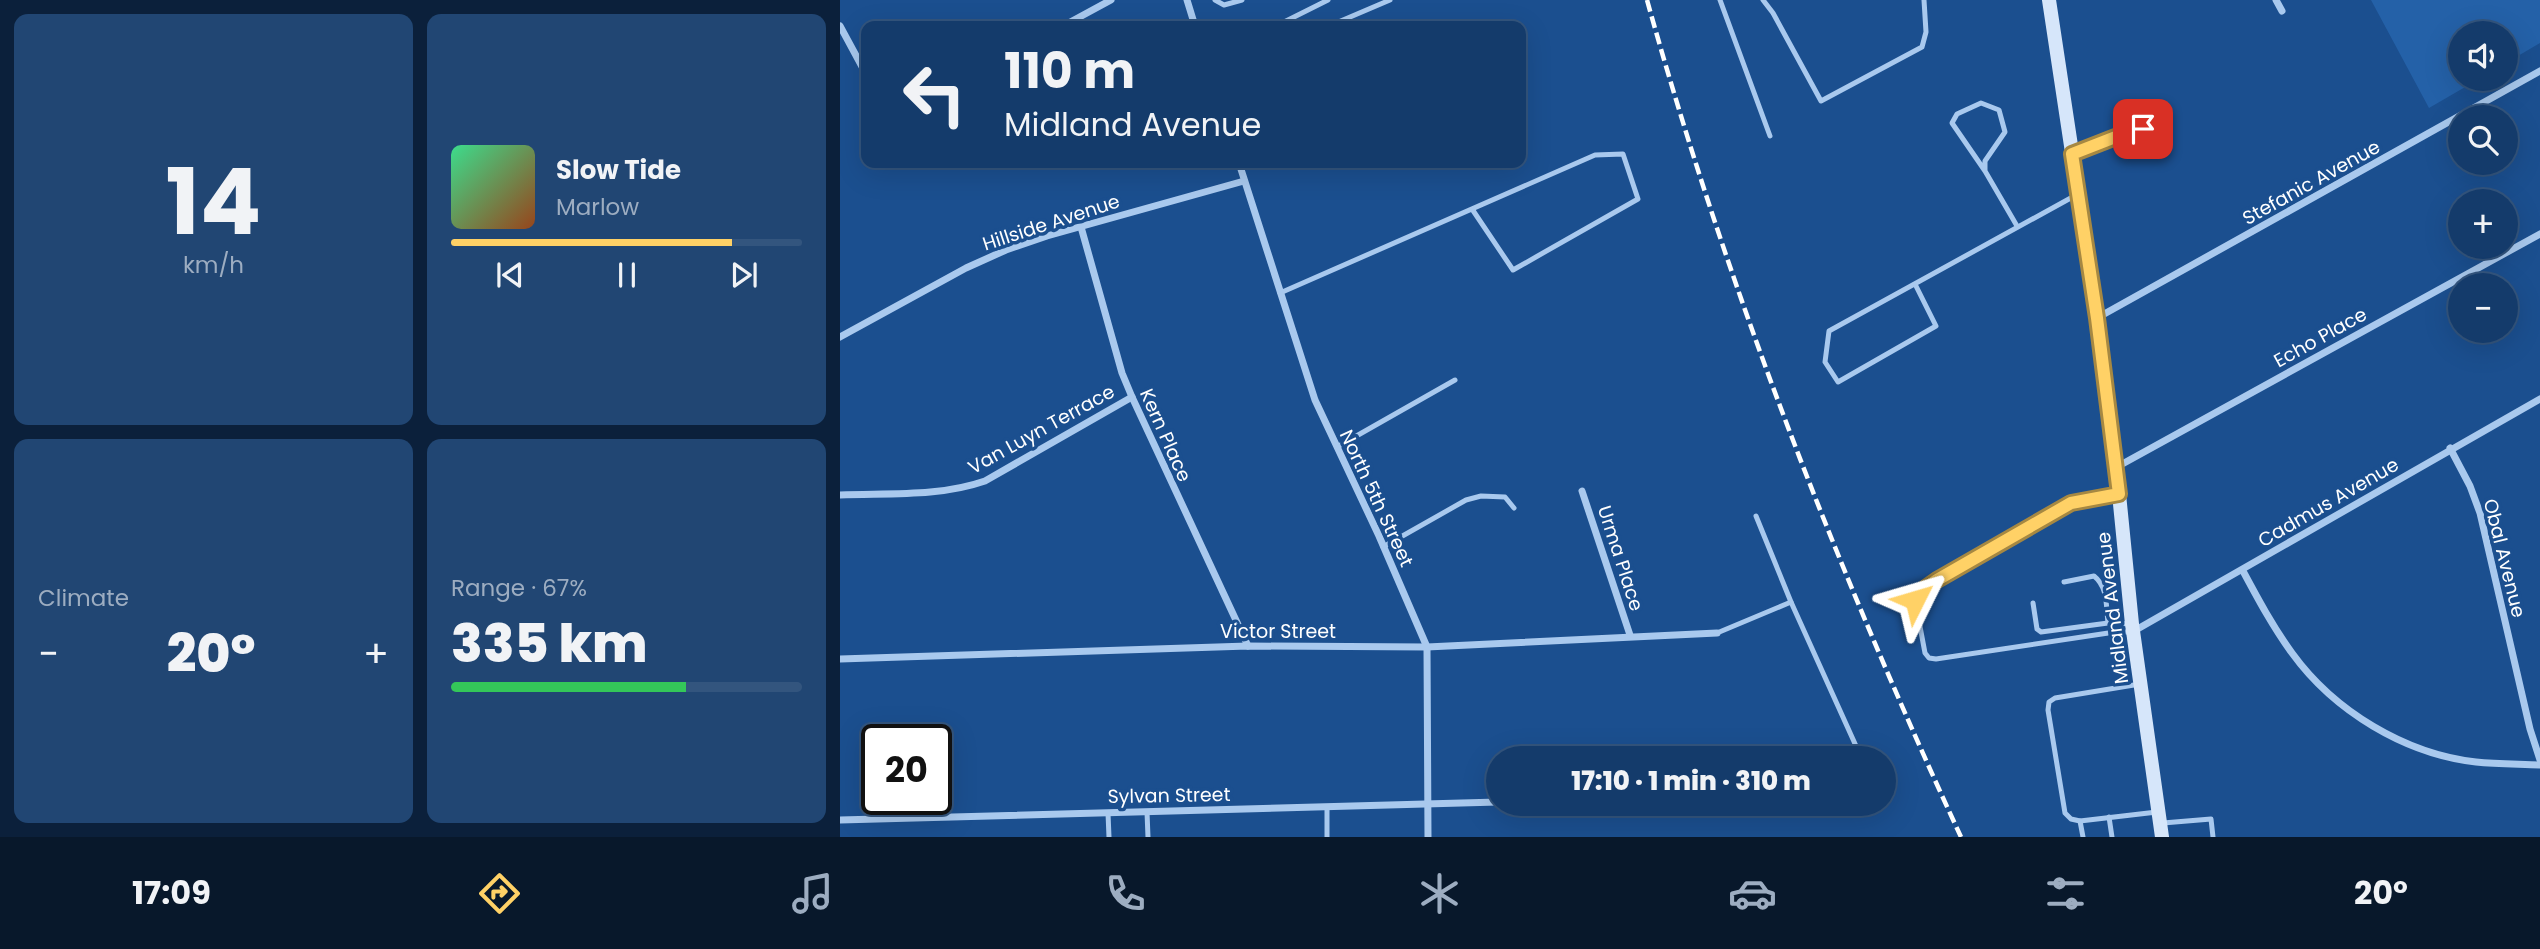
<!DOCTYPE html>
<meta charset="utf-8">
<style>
body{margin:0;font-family:Poppins,sans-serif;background:#214673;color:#f1f3f6;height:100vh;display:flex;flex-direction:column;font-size:26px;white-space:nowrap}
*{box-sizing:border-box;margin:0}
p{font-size:23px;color:#9dadc1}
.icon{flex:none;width:38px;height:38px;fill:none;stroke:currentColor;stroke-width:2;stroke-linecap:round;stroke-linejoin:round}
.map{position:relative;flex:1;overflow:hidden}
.side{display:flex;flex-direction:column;gap:14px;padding:14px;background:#0b203b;width:840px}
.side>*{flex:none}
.hud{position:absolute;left:21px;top:21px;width:665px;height:147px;border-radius:14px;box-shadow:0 7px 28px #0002,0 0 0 2px #33557e;background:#143b6b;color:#f1f3f6;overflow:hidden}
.controls{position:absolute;left:1608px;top:21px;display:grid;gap:14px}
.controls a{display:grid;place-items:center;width:70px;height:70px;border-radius:50%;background:#143b6b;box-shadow:0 7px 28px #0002,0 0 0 2px #33557e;font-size:35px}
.speed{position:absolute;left:21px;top:724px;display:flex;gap:14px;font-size:35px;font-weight:700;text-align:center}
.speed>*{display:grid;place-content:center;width:91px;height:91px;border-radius:50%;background:#143b6b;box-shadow:0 7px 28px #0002,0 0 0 2px #33557e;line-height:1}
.speed .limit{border:4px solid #111;border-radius:10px;background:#fff;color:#111}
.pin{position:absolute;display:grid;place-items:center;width:60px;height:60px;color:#fff;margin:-30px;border-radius:14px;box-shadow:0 4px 10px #0006}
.me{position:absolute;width:77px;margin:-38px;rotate:50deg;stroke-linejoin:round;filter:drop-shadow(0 0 5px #0008)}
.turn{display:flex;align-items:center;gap:24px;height:147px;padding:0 28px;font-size:32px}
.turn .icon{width:91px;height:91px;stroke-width:2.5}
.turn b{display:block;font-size:49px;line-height:60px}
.big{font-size:52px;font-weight:800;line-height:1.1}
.side .card{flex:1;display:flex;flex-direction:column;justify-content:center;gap:10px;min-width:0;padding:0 24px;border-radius:14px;background:#214673}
.side .dial{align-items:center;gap:0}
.dial b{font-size:91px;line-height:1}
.song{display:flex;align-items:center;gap:21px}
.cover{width:84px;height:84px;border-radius:10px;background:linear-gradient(135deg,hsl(150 70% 55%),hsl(20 70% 35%))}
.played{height:7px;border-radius:4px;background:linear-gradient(90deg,#ffd166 80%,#33557e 80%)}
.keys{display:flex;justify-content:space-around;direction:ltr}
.heat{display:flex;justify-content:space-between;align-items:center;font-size:38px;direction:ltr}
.charge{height:10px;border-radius:5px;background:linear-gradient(90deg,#34c759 67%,#33557e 0)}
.side .tiles{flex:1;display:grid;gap:14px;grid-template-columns:repeat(2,1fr)}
.trip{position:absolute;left:646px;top:746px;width:410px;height:70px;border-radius:35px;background:#143b6b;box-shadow:0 7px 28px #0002,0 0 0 2px #33557e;font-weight:800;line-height:70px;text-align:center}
.tabs{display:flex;height:112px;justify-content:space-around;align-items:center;background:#08182b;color:#9dadc1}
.tabs .icon{width:49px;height:49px}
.tabs .on{color:#ffd166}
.tabs b{font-size:32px;color:#f1f3f6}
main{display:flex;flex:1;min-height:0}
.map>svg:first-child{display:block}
.green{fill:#2461a8}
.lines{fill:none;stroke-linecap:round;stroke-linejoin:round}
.lane{stroke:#a9c9ee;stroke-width:5}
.street{stroke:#a9c9ee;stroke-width:7}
.secondary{stroke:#d6e6fa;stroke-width:14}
.rail{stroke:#fff;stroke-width:4.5;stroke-dasharray:12 5;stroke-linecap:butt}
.route-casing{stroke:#a68842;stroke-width:18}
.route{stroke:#ffd166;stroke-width:12}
.labels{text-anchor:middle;stroke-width:7;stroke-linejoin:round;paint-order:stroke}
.street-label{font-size:19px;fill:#fff;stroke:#1b4f8f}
</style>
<main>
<section class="side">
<div class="tiles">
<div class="card dial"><b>14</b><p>km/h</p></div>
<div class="card">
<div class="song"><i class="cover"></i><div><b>Slow Tide</b><p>Marlow</p></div></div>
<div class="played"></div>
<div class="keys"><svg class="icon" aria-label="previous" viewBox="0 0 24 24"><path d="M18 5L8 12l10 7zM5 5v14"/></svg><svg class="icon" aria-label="pause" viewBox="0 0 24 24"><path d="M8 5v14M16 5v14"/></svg><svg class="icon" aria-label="next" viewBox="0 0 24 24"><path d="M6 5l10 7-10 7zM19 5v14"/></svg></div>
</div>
<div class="card"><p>Climate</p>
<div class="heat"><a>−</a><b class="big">20°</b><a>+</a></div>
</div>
<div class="card"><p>Range · 67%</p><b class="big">335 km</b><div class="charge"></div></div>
</div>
</section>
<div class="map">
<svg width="1700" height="837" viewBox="0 0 1700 837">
<rect width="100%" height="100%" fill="#1b4f8f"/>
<polygon class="green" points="1531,0 1700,0 1700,43 1666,63 1666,33 1620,33 1620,79 1639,79 1589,108"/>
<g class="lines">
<g class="lane">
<polyline points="375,0 384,5 402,0"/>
<polyline points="880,0 930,136"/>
<polyline points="923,0 933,13 981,101 1082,47 1086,32 1084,0"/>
<polyline points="436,26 488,0"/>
<polyline points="489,26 550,0"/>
<polyline points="1145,171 1112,123 1117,114 1141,103 1159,110 1165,132 1145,161 1145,171 1177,226"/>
<polyline points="1075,284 1096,326 998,382 985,362 989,331 1238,194"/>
<polyline points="440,293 755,155 783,154 798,199 673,270 632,209"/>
<polyline points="497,447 615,380"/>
<polyline points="1276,494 1231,503 1097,580 1081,592 1075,600 1085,653 1089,658 1096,659 1275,632 1293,632"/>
<polyline points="916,516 951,602 1016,746 1015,758"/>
<polyline points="543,547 626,500 641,496 665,497 674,508"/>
<path d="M1224 582 1254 576C1268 587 1266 606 1268 623L1292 624"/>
<polyline points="1193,603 1197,629 1201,632 1268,623"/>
<polyline points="877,633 951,602"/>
<polyline points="1300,684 1215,698 1209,702 1208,710 1225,813 1231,819 1240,821 1317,812"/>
<polyline points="487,807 487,837"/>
<polyline points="307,812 308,837"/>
<polyline points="268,813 269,837"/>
<polyline points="1269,817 1272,837"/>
<polyline points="1240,821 1243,837"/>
<polyline points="1323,823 1371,819 1373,837"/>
</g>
<g class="street">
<polyline points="347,0 355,26"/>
<polyline points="1436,0 1442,11"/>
<polyline points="0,26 26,74"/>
<polyline points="223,26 271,0"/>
<polyline points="1233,154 1296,129 1312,131"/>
<polyline points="399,163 475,400 539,536 587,647 588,837"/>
<polyline points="241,227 282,373 292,397 408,646"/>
<polyline points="1257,318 1700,71"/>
<polyline points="0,337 126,268 166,250 207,236 404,181"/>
<polyline points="1610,448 1630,486 1640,513 1690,729 1700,760"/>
<polyline points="1275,468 1700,234"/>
<polyline points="742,491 790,635"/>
<path d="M0 495C48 493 99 497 145 481L292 397"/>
<path d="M1403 571C1418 599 1433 627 1452 653 1494 711 1565 754 1636 762 1657 764 1679 764 1700 765"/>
<polyline points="1294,631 1700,399"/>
<polyline points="0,659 408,646 587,647 877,633"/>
<polyline points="0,820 658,802"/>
</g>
<polyline class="secondary" points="1209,0 1257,318 1279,494 1292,624 1322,837"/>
<path class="rail" d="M807 0C887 287 996 567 1121 837"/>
</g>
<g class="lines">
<defs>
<polyline id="route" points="1075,600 1080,592 1097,580 1231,503 1279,494 1257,318 1232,154 1296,129 1303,129"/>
</defs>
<use href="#route" class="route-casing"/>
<use href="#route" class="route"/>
</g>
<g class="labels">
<g class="street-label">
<text transform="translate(1471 182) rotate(-29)" y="7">Stefanic Avenue</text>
<text transform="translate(211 222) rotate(-18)" y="7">Hillside Avenue</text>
<text transform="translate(1480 337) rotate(-29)" y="7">Echo Place</text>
<text transform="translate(201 429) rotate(-29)" y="7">Van Luyn Terrace</text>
<text transform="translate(326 435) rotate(66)" y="7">Kern Place</text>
<text transform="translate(537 498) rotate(65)" y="7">North 5th Street</text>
<text transform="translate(1488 502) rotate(-30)" y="7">Cadmus Avenue</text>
<text transform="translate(781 558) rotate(72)" y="7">Urma Place</text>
<text transform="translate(1665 558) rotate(76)" y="7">Obal Avenue</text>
<text transform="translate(1272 608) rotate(-97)" y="7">Midland Avenue</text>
<text x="438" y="638">Victor Street</text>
<text transform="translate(329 795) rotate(-1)" y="7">Sylvan Street</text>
</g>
</g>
</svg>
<div class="controls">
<a><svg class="icon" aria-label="sound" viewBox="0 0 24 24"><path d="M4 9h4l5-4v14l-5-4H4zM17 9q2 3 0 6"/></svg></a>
<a><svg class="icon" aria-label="search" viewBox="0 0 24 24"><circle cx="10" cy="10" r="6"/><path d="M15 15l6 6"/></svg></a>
<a>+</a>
<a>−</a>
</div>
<div class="speed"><div class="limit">20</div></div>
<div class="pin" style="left:1303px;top:129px;background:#d93025"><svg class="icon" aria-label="arrive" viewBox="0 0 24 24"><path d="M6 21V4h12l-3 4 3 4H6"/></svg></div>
<svg class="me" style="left:1075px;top:600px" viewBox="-20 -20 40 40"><path d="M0-17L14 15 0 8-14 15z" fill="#ffd166" stroke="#fff" stroke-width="4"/></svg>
<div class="trip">17:10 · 1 min · 310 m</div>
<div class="hud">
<div class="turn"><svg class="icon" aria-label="left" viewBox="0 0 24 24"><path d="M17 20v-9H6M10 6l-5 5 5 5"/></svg><div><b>110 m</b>Midland Avenue</div></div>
</div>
</div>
</main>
<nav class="tabs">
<b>17:09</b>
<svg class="icon on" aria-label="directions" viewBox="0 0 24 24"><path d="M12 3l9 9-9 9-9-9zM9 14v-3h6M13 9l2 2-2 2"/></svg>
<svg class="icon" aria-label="music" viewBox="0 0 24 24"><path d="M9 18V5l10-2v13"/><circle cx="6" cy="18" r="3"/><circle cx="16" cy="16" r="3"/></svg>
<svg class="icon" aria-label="phone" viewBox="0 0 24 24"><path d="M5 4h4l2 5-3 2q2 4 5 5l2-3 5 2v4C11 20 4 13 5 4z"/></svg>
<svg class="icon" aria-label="climate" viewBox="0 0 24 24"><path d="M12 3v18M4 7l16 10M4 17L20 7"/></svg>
<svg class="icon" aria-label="car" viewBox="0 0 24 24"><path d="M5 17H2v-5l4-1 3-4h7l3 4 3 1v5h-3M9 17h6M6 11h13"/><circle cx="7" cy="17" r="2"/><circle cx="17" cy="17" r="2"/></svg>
<svg class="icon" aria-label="filters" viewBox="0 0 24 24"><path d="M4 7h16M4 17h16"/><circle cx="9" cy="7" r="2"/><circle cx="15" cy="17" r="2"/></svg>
<b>20°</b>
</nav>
